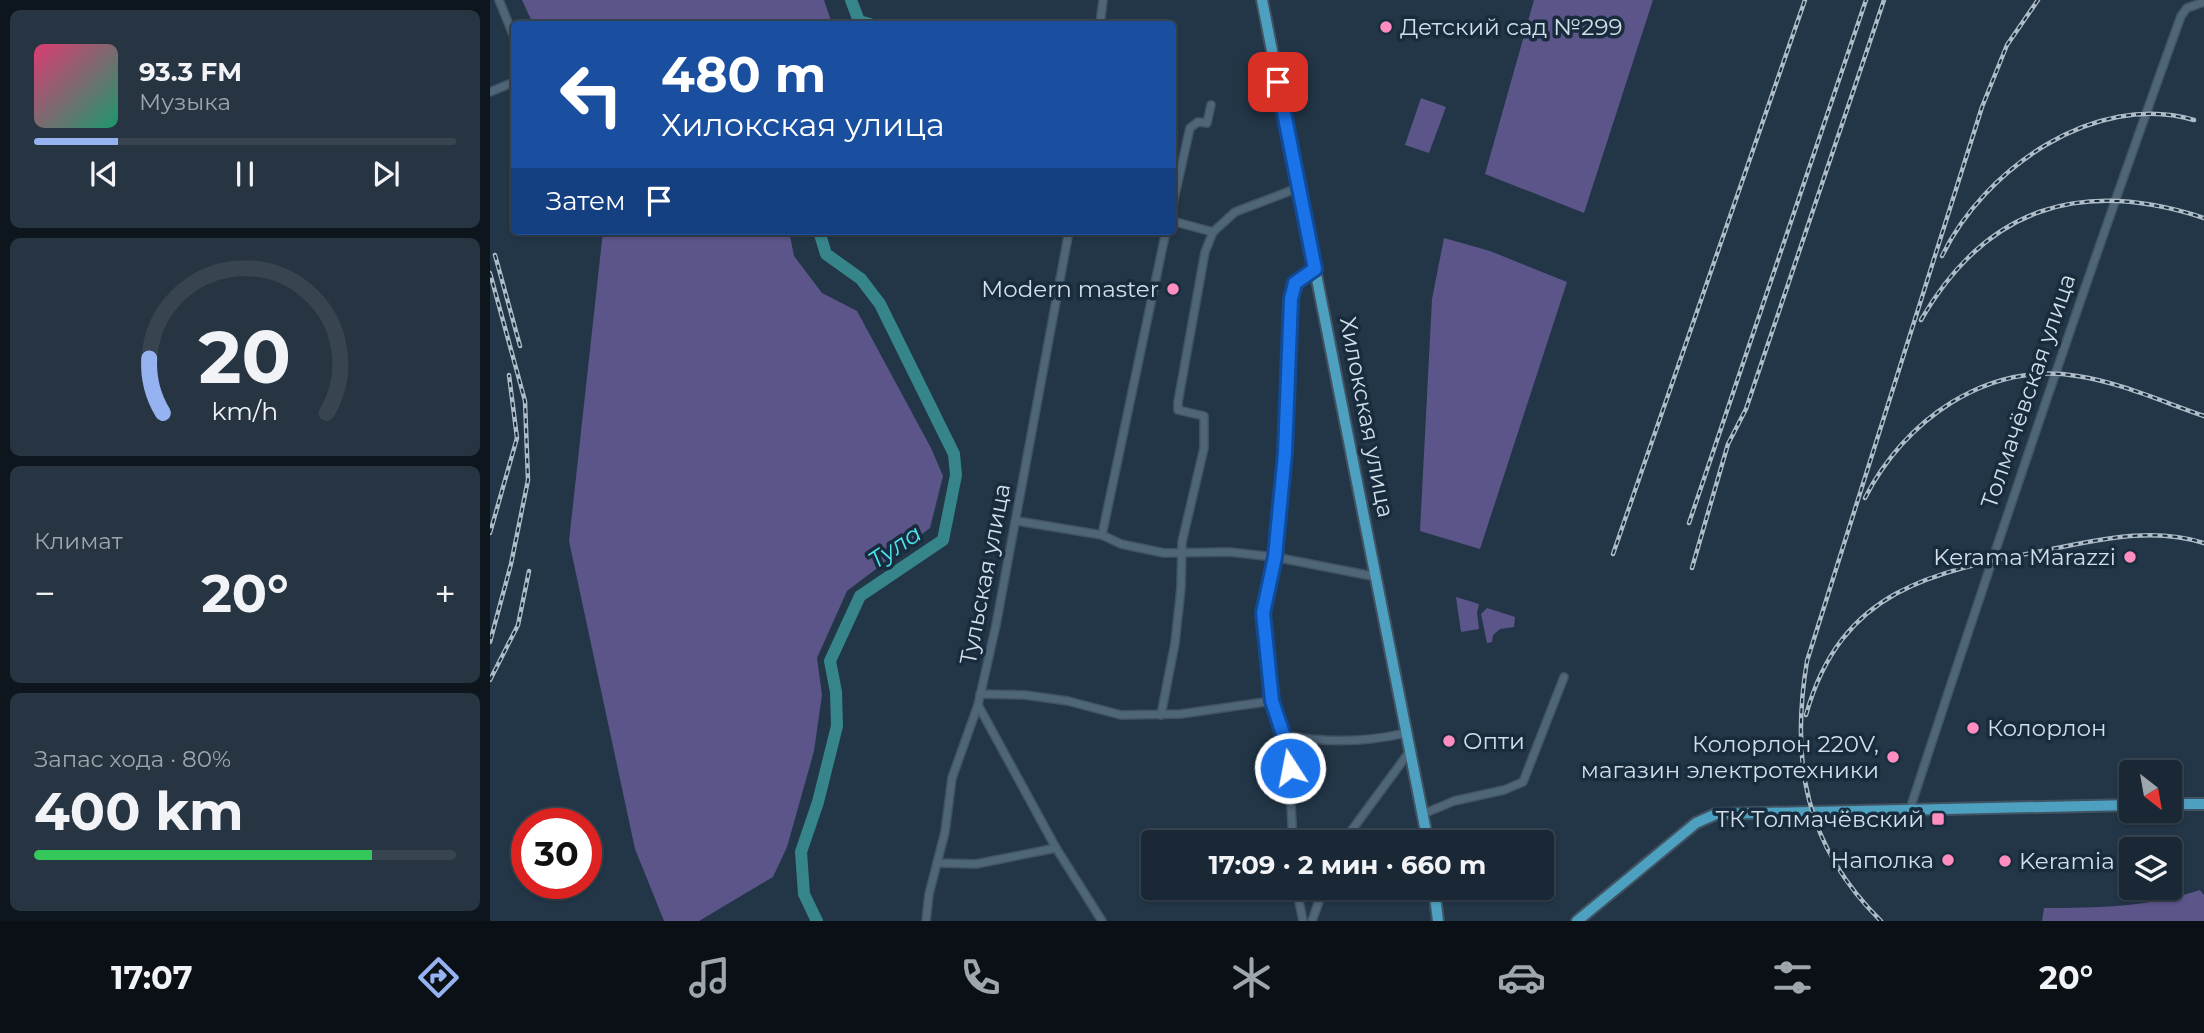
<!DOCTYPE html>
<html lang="ru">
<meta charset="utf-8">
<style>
body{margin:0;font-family:Montserrat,sans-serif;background:#273441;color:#f1f3f6;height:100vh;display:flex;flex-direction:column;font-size:26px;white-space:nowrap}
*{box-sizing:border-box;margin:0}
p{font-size:23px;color:#9fa6ad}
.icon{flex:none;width:38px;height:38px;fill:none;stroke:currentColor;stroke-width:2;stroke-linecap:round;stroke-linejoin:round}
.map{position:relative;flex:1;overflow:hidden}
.details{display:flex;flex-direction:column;gap:10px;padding:10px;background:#0e161d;width:490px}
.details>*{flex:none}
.banner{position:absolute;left:21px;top:21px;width:665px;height:214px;border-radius:7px;box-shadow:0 2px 5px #0004,0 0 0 2px #384450;background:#1a4fa0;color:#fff;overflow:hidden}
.needle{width:46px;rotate:149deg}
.buttons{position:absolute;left:1629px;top:760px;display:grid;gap:14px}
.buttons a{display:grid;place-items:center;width:63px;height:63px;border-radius:7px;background:#1a2835;box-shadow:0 2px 5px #0004,0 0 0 2px #384450;font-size:35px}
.speed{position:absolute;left:21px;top:808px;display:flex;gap:14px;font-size:35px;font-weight:700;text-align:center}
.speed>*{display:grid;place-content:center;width:91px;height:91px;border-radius:50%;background:#1a2835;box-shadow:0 2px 5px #0004,0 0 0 2px #384450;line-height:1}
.speed .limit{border:10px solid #d22;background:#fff;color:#111}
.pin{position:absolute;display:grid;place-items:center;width:60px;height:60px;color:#fff;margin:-30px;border-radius:14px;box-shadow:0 4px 10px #0006}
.me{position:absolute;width:77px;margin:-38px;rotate:349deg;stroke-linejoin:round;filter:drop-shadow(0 0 5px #0008)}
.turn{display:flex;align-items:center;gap:24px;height:147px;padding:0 35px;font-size:32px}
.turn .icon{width:91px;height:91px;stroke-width:2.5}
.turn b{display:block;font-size:49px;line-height:60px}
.then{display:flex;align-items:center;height:66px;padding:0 35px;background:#0003;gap:14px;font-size:26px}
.big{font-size:52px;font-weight:700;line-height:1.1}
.details .widget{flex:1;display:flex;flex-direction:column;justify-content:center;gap:10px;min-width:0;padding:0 24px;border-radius:10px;background:#273441}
.details .dial{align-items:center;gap:0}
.dial svg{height:182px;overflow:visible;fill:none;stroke:#384450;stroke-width:7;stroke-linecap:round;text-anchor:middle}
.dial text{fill:#f1f3f6;stroke:none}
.song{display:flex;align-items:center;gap:21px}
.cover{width:84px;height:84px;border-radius:10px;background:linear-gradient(135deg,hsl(340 70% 55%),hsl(160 70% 35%))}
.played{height:7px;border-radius:4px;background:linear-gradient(90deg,#95b2f1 20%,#384450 20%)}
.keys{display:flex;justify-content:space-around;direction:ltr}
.heat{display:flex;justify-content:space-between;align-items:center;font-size:38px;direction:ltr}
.charge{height:10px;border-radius:5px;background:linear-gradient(90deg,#34c759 80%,#384450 0)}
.trip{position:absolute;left:651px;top:830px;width:413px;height:70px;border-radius:7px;background:#1a2835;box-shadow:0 2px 5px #0004,0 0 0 2px #384450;font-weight:700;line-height:70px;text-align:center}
.tabs{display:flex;height:112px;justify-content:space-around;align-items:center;background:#0a1015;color:#9fa6ad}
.tabs .icon{width:49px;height:49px}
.tabs .on{color:#95b2f1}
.tabs b{font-size:32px;color:#f1f3f6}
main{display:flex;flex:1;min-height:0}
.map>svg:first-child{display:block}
.green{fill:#5b558a}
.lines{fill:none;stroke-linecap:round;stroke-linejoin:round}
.river{stroke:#36858b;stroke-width:12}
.street-casing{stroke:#415362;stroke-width:10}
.primary-casing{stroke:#415362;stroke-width:14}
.street{stroke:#4f6578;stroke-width:7}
.primary{stroke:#4ea0c0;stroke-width:10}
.rail-casing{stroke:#aebcc8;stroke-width:4.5}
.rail{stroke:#182c3d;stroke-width:2;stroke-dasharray:5;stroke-linecap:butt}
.route-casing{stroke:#114b97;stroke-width:18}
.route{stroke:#1a73e8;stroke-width:12}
.poi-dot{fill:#fd8ebf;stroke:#182c3d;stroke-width:2.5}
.labels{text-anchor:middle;stroke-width:7;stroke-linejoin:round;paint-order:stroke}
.poi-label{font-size:23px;fill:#d2dee9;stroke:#182c3d;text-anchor:end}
.street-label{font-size:23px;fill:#d2dee9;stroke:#182c3d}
.water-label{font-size:24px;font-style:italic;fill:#4ae4ef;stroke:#182c3d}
</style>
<main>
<section class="details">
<div class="widget">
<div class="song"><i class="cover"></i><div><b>93.3 FM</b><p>Музыка</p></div></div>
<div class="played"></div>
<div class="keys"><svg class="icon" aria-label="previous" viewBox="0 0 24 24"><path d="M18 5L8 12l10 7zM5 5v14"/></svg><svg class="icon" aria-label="pause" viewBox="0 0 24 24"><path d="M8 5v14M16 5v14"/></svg><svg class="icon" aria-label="next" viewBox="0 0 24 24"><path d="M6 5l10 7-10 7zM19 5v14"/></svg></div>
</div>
<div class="widget dial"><svg viewBox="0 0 100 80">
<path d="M14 69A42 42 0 1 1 86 69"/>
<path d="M14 69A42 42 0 0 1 8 45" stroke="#95b2f1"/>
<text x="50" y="56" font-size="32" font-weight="700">20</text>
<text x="50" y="72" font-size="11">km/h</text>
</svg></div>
<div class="widget"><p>Климат</p>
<div class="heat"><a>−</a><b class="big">20°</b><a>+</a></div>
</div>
<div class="widget"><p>Запас хода · 80%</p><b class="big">400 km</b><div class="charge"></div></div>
</section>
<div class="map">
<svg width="1714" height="921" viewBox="0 0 1714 921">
<rect width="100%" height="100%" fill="#223647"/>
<g class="green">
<polygon points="32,0 334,0 342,24 43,24"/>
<polygon points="1044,0 1163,0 1094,213 995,174"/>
<polygon points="931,98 956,107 939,153 915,145"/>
<polygon points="113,231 299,231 304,256 332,293 367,311 441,448 453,476 440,528 357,591 327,658 332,695 324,751 297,847 283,877 209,921 174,921 145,849 79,541"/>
<polygon points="954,238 1000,251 1077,282 990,549 930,531 942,299"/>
<polygon points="966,597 989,604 987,613 989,629 971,632"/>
<polygon points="997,608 1025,617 1024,627 1010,629 1003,635 1002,642 997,643 991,614"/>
<path d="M1710 890 1714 895V921H1552L1554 908C1608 908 1658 907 1710 890Z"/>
</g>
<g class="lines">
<g class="river">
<polyline points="361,0 369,21 380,24"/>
<polyline points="327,921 314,894 311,852 328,802 347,726 346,692 340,661 370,596 453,540 466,475 464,454 390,304 371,279 336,254 329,231"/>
</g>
<defs>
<g id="street">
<polyline points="9,0 24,37"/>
<polyline points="610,24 613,0"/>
<polyline points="0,92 24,82"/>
<polyline points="682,208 700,128 708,122 717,123 721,105"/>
<polyline points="682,221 723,232 745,212 808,188"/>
<polyline points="527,521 612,535 631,544 674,553 739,552 785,557 887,577"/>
<polyline points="612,535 676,231"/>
<polyline points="490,694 535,695 578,701 631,715 691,714 782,701"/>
<polyline points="488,705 566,848 612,921"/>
<polyline points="671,715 685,643 691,588 692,542 714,448 714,416 688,410 688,402 715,252 723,232"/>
<path d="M794 735C834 743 877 742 916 733"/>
<path d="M1420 809C1507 543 1596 279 1691 16L1697 8 1714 2"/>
<polyline points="933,814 964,801 1014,790 1033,782 1074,677"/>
<polyline points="803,842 798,749 782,701 773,613 785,557 795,453 801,299 805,283 826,269"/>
<polyline points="853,842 920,751"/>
<polyline points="447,863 486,864 566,848"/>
<polyline points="806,887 813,921"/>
<polyline points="436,921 439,894 455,832 462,778 488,705 506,625 579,231"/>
<polyline points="822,921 834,887"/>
</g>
<g id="primary">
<polyline points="772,0 938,842"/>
<polyline points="1680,804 1714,804"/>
<polyline points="944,887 948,921"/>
<polyline points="1087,921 1206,823 1226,814 1642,805"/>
</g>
</defs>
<use href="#street" class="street-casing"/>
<use href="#primary" class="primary-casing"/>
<use href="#street" class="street"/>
<use href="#primary" class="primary"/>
<defs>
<g id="rail">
<polyline points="5,255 30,346"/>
<path d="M1452 256C1494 169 1605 91 1704 120"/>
<polyline points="0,273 35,401 38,480 21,564 0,642"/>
<path d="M1431 320C1497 206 1592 178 1714 218"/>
<path d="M1375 498C1414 421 1496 361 1587 376 1629 382 1673 402 1714 416"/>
<polyline points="1199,523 1376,0"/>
<polyline points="0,533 27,438 19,375"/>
<polyline points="1123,554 1315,0"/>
<polyline points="1202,568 1238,444 1256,409 1394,0"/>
<polyline points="0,680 28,625 39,571"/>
<path d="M1316 715C1352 586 1447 571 1562 549 1613 539 1663 527 1714 543"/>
<path d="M1391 921C1316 847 1300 763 1317 661L1492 107 1517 45 1548 0"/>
</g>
</defs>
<use href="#rail" class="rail-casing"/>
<use href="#rail" class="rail"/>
</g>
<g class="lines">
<defs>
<polyline id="route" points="788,82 825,269 805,283 801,299 795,453 785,557 773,613 782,701 798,749 800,768"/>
</defs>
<use href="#route" class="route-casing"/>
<use href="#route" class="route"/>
</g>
<g class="poi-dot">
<circle cx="896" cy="27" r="7"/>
<circle cx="683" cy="289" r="7"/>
<circle cx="1640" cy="557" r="7"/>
<circle cx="1483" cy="728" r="7"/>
<circle cx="959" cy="741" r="7"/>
<circle cx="1403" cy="757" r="7"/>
<rect x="1441" y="812" width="14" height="14" rx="3.5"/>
<circle cx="1458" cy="860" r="7"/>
<circle cx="1515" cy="861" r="7"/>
</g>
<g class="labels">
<g class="poi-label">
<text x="910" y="35" text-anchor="start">Детский сад №299</text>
<text x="669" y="297">Modern master</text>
<text x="1626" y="565">Kerama Marazzi</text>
<text x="1497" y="736" text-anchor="start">Колорлон</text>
<text x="973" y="749" text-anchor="start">Опти</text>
<text x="1389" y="752">Колорлон 220V,<tspan x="1389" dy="26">магазин электротехники</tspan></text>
<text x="1434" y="827">ТК Толмачёвский</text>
<text x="1444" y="868">Наполка</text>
<text x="1529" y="869" text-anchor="start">Keramia</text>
</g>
<g class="street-label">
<text transform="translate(1538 391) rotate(-71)" y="8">Толмачёвская улица</text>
<text transform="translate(877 417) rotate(79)" y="8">Хилокская улица</text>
<text transform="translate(495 574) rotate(-79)" y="8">Тульская улица</text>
</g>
<g class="water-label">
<text transform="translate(405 547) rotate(-34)" y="8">Тула</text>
</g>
</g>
</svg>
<div class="buttons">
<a><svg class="needle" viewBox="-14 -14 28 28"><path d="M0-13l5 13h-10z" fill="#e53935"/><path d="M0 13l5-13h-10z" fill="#9fa6ad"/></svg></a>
<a><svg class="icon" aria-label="layers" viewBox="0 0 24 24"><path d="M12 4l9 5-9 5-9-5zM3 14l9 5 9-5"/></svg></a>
</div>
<div class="speed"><div class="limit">30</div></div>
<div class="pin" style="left:788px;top:82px;background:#d93025"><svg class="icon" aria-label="arrive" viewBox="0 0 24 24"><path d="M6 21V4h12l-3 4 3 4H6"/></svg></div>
<svg class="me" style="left:800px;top:768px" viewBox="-20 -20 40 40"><circle r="17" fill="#1a73e8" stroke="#fff" stroke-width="3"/><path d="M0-11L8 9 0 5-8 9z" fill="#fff"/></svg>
<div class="trip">17:09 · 2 мин · 660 m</div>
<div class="banner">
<div class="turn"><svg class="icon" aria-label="left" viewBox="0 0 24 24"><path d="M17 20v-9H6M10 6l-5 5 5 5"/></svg><div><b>480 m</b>Хилокская улица</div></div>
<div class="then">Затем<svg class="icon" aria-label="arrive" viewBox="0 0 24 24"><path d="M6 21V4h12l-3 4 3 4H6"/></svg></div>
</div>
</div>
</main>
<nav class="tabs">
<b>17:07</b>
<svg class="icon on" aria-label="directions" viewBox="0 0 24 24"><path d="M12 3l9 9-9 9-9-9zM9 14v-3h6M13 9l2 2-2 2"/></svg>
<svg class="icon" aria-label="music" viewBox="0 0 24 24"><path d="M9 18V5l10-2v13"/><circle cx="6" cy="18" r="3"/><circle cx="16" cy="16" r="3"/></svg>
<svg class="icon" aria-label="phone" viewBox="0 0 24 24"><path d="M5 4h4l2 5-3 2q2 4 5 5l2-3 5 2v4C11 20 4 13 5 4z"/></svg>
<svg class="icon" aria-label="climate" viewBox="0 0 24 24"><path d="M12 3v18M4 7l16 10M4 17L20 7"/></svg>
<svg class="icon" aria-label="car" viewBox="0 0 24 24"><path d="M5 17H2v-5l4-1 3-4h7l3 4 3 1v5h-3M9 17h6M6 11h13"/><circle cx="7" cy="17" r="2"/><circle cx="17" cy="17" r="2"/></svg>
<svg class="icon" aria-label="filters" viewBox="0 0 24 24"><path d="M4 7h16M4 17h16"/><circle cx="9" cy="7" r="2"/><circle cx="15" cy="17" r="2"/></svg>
<b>20°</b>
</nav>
